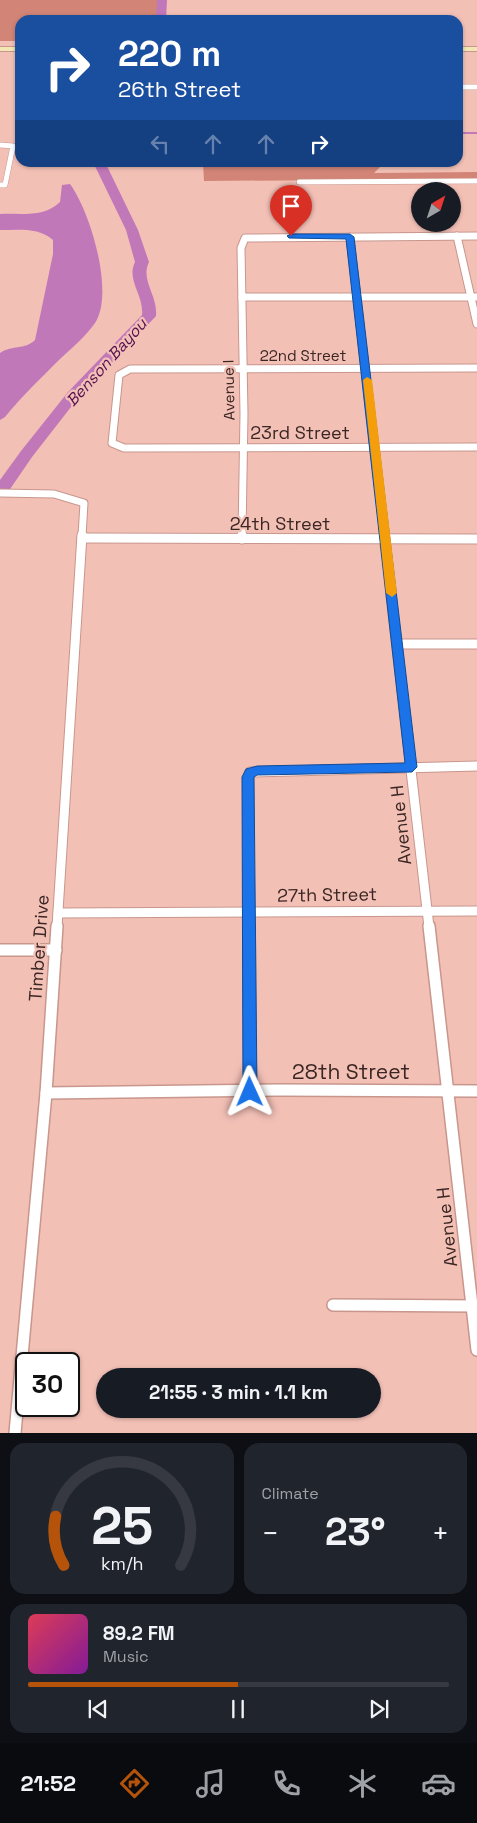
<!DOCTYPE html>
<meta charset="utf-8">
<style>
body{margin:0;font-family:"Space Grotesk",sans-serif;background:#20242c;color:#f1f3f6;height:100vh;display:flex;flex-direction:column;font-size:19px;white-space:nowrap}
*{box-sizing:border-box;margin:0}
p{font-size:16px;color:#9ea1a6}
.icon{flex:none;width:28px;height:28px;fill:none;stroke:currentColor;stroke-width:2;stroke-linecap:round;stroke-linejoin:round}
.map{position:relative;height:1433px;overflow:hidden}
.drawer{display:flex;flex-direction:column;gap:10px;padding:10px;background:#0d0f14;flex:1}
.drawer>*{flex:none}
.hud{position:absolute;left:15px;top:15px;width:448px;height:152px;border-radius:15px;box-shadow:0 1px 4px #0004;background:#1a4fa0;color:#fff;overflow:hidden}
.needle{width:32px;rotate:39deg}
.fabs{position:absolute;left:411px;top:182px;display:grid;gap:10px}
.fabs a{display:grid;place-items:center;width:50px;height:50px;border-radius:50%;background:#171b24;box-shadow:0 1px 4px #0004;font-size:25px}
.speed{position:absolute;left:15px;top:1352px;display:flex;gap:10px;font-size:25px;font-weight:700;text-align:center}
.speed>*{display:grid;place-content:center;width:65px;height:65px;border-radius:50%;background:#171b24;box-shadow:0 1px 4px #0004;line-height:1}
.speed .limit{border:2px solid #111;border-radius:8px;background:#fff;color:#111}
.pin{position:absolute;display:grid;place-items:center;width:42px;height:42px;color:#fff;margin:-51px -21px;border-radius:50% 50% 50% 0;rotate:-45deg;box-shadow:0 0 5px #0007}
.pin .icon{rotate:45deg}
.me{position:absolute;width:55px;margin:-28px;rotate:359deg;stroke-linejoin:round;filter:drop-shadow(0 0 4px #0008)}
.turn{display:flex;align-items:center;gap:18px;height:105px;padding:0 20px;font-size:22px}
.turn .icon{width:65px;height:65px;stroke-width:2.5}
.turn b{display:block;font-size:35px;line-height:42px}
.lanes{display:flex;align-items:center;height:48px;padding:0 20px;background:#0003;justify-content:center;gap:25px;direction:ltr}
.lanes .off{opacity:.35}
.big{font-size:38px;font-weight:700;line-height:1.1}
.drawer .tile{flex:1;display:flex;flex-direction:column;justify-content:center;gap:8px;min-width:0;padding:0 18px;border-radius:15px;background:#20242c}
.drawer .dial{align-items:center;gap:0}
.dial svg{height:130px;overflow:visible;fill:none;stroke:#363941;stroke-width:7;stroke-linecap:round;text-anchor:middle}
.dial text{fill:#f1f3f6;stroke:none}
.song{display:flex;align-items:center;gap:15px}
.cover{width:60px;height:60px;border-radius:8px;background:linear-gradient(135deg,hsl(350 70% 55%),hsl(290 70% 35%))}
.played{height:5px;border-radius:2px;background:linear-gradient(90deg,#b45309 50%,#363941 50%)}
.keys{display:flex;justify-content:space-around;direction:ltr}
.heat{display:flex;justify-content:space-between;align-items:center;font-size:28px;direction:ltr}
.drawer .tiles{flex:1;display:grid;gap:10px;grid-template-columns:1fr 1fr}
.tile:last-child{grid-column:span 2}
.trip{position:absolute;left:96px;top:1368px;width:285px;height:50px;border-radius:25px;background:#171b24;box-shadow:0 1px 4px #0004;font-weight:700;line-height:50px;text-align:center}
.tab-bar{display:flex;height:80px;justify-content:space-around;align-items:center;background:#090b0e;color:#9ea1a6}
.tab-bar .icon{width:35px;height:35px}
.tab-bar .selected{color:#b45309}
.tab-bar b{font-size:22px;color:#f1f3f6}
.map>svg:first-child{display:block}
.green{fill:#d28576}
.water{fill:#c178b9}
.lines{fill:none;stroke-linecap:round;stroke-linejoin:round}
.stream{stroke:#c178b9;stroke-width:2}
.river{fill:#c178b9;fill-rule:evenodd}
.street-far3-casing{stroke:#c8968d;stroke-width:6}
.street-far2-casing{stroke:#c8968d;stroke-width:9}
.street-far1-casing{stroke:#c8968d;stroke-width:11}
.street-casing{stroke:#c8968d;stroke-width:14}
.secondary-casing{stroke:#c8968d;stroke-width:2}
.street-far3{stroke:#fff;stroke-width:5}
.street-far2{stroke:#fff;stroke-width:7}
.street-far1{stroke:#fff;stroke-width:9}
.street{stroke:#fff;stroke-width:11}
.secondary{fill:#f2e6b2;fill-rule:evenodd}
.route{fill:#1a73e8;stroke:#114b97}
.slow{fill:#f59e0b}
.labels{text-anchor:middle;stroke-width:4.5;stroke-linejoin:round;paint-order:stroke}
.far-street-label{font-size:15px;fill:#3a2623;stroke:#f3c0b6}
.far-water-label{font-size:16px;font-style:italic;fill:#520f4e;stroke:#f3c0b6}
.street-label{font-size:18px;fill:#3a2623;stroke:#f3c0b6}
.near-street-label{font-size:21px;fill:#3a2623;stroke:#f3c0b6}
</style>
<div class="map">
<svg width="477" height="1433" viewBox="0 0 477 1433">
<rect width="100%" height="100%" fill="#f3c0b6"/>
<g class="green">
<polygon points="0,0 161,0 160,20 20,20 20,41 0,41"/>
<polygon points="362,162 380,167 374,173 477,172 477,179 204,181 203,163"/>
</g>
<path class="water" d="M70 184C90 211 115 293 95 323 86 336 72 348 60 359 41 378 22 396 5 417L0 420V353C11 345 25 350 35 340L53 254V240C39 227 18 230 0 230V214C21 213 44 218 60 202L62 185Z"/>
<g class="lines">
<polyline class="stream" points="458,133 477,133"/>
<g class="river">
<polygon points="157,0 167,0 166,20 156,20"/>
<path d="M93 162H105L138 230 149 262C140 280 158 295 156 316L78 398 32 457 6 495 0 497V480L21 451 68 392 142 315C144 295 126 280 135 262L126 230Z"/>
</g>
<defs>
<g id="street-far3">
<polyline points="458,87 477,87"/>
<polyline points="0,145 13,146 5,185 0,185"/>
<polyline points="299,182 477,181"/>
</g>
<g id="street-far2">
<polyline points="457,236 477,324"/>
<polyline points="350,237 384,536"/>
<polyline points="242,297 477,297"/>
<polyline points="477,368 130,369 119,375 112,443 124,448 477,447"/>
<polyline points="0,493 54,494 84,503 82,536"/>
<polyline points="242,536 244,414 241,248 245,238 477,236"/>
</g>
<g id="street-far1">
<polyline points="384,535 429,927"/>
<polyline points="82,538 477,539"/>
<polyline points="242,539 242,535"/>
<polyline points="398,644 477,644"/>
<polyline points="58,913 477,911"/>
<polyline points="57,927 82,535"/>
<polyline points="249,927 248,777 250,772 477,766"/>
</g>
<g id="street">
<polyline points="249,926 250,1092"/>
<polyline points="429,926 477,1350"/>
<polyline points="0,950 56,950"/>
<polyline points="46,1093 280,1090 477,1091"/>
<polyline points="333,1305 477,1306"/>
<polyline points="15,1433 46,1093 57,926"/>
</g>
<g id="secondary">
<rect x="0" y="47" width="20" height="4"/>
<rect x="458" y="47" width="19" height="4"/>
</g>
</defs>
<use href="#street-far3" class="street-far3-casing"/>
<use href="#street-far2" class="street-far2-casing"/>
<use href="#street-far1" class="street-far1-casing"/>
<use href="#street" class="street-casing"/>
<use href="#secondary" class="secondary-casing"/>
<use href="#street-far3" class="street-far3"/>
<use href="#street-far2" class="street-far2"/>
<use href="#street-far1" class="street-far1"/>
<use href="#street" class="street"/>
<use href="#secondary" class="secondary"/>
</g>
<polygon class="route" points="291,234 350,234 354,237 417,767 412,772 257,775 254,777 257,1092 255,1096 250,1098 245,1096 243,1092 242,777 246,769 257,766 405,763 346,239 289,238 287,236"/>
<polygon class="slow" points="367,377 372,380 397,593 392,597 386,593 363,380"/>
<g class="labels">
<g class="far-street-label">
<text x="303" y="361">22nd Street</text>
<text transform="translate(229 390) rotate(-91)" y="5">Avenue I</text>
</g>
<g class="far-water-label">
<text transform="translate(106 362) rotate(-48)" y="6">Benson Bayou</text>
</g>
<g class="street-label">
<text x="300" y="439">23rd Street</text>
<text x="280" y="530">24th Street</text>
<text transform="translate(401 825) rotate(-96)" y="6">Avenue H</text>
<text transform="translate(327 895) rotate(-1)" y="6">27th Street</text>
<text transform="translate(39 948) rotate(-86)" y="6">Timber Drive</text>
<text transform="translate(447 1227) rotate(-96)" y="6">Avenue H</text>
</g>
<g class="near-street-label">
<text x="351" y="1079">28th Street</text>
</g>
</g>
</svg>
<div class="fabs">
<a><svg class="needle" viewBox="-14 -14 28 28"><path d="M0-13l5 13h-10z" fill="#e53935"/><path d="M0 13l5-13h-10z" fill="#9ea1a6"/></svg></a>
</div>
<div class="speed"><div class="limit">30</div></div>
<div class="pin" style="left:291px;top:236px;background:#d93025"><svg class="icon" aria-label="arrive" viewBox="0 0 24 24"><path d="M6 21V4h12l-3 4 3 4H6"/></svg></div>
<svg class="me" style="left:250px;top:1092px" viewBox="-20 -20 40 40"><path d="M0-17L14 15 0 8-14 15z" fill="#1a73e8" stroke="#fff" stroke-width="4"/></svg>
<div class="trip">21:55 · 3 min · 1.1 km</div>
<div class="hud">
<div class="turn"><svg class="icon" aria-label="right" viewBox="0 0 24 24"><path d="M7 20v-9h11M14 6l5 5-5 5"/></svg><div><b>220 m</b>26th Street</div></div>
<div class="lanes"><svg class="icon off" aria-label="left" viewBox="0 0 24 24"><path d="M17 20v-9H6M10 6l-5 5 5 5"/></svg><svg class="icon off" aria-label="ahead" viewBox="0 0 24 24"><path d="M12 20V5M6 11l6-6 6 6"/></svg><svg class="icon off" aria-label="ahead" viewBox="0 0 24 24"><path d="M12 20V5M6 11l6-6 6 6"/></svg><svg class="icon" aria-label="right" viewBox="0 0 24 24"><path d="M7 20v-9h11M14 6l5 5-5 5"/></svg></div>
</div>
</div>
<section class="drawer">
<div class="tiles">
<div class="tile dial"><svg viewBox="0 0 100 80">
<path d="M14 69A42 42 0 1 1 86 69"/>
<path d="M14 69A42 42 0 0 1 9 39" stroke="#b45309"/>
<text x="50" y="56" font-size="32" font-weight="700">25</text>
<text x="50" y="72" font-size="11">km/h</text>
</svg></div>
<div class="tile"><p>Climate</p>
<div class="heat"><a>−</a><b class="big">23°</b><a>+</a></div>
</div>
<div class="tile">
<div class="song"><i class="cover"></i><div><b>89.2 FM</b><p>Music</p></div></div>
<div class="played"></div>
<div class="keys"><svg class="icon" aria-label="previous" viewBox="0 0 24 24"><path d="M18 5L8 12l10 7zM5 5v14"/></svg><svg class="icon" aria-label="pause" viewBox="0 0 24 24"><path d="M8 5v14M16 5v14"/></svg><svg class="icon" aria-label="next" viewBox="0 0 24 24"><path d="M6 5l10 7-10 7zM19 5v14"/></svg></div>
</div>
</div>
</section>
<nav class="tab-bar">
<b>21:52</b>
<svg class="icon selected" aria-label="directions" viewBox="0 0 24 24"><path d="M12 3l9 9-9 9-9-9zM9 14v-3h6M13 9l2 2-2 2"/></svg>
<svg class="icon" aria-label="music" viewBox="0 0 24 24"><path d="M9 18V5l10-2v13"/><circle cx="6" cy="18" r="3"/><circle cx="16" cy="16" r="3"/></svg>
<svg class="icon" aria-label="phone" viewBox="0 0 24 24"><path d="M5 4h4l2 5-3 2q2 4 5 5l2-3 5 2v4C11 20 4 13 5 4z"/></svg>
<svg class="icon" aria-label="climate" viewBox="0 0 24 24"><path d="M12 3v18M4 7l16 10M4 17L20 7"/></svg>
<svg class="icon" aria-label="car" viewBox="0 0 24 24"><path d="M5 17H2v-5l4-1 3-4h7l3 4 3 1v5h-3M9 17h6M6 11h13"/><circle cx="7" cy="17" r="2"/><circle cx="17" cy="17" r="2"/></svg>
</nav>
